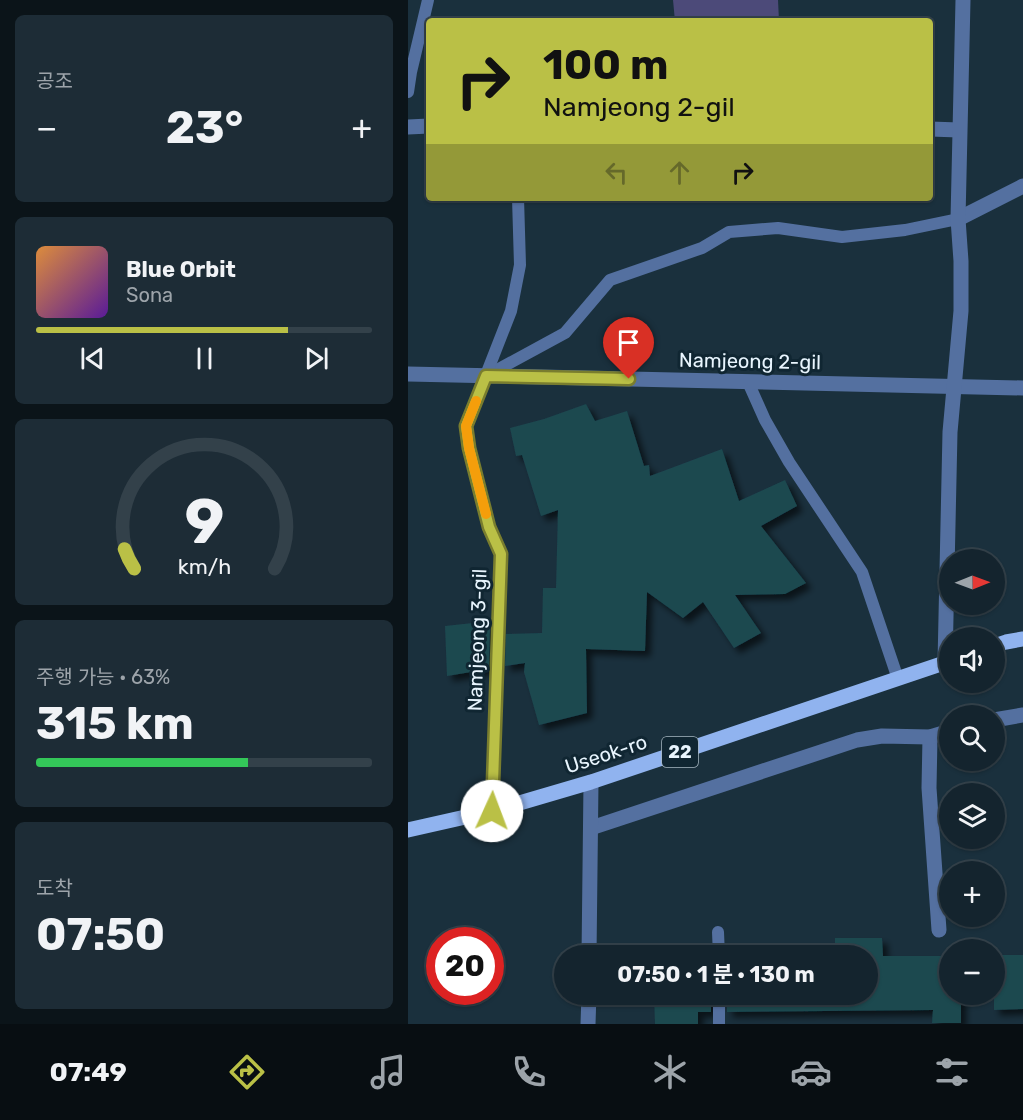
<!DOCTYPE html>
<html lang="ko">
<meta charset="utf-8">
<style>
body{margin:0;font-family:Rubik,"Noto Sans KR",sans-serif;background:#1d2c36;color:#f1f3f6;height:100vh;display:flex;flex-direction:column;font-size:22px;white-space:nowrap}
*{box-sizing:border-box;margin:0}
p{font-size:20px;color:#9da4aa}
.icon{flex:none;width:33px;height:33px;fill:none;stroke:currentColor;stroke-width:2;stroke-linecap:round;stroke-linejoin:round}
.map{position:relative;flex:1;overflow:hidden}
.panel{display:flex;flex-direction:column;gap:15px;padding:15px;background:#0b1419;width:408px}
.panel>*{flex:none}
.guide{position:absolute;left:18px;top:18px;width:507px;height:183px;border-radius:6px;box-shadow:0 2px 4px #0004,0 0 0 2px #33414a;background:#bac046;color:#111;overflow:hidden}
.needle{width:39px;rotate:89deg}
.tools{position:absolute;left:531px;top:549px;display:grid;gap:12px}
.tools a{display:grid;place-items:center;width:66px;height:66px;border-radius:50%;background:#14242e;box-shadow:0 2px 4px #0004,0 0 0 2px #33414a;font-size:30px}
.speed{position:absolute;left:18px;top:927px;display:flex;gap:12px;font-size:30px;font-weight:700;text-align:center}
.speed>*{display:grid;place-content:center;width:78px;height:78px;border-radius:50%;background:#14242e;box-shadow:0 2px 4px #0004,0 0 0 2px #33414a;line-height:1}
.speed .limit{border:9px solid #d22;background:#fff;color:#111}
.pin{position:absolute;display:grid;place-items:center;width:51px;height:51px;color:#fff;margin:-62px -26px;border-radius:50% 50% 50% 0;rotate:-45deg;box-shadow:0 0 6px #0007}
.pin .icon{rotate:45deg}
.me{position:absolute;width:66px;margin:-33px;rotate:2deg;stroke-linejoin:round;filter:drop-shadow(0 0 4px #0008)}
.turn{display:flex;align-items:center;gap:21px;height:126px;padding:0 18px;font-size:27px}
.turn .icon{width:78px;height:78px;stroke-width:2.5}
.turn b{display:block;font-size:42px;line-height:51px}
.lanes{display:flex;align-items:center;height:57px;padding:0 18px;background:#0003;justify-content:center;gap:30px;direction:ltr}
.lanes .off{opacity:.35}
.big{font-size:45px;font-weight:700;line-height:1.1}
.panel .card{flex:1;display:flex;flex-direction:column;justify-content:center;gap:9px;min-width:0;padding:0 21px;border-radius:9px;background:#1d2c36}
.panel .dial{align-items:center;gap:0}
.dial svg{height:156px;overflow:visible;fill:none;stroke:#33414a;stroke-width:7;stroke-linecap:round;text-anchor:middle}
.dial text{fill:#f1f3f6;stroke:none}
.song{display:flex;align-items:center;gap:18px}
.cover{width:72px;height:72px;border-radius:9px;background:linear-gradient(135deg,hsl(30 70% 55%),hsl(270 70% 35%))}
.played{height:6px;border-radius:3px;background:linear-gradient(90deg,#bac046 75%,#33414a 75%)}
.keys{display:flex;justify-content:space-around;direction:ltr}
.heat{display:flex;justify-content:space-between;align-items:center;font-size:33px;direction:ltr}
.charge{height:9px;border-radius:4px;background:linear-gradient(90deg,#34c759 63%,#33414a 0)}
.trip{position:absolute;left:146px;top:945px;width:324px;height:60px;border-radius:30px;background:#14242e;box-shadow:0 2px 4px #0004,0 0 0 2px #33414a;font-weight:700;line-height:60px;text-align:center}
.menu{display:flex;height:96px;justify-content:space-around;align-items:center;background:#080e12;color:#9da4aa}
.menu .icon{width:42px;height:42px}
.menu .current{color:#bac046}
.menu b{font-size:27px;color:#f1f3f6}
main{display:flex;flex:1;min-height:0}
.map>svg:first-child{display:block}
.green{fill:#4c4a79}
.building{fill:#1c4850;filter:url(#shadow)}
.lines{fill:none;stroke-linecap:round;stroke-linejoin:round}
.lane{stroke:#5470a0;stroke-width:12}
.street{stroke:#5470a0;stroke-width:15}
.primary{stroke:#90b3ef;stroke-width:15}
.route-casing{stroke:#797d2e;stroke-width:15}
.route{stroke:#bac046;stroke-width:10}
.slow{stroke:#f59e0b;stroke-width:10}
.labels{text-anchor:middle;stroke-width:6;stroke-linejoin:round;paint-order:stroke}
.shield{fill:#102632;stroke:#a7b7c1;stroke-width:1.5}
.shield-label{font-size:18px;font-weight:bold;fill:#e8f5fe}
.street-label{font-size:20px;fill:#e8f5fe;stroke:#102632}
</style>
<main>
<section class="panel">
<div class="card"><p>공조</p>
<div class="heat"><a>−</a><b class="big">23°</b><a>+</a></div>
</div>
<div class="card">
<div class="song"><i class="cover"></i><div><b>Blue Orbit</b><p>Sona</p></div></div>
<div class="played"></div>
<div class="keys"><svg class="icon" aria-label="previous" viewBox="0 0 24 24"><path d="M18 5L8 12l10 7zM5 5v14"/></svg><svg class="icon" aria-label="pause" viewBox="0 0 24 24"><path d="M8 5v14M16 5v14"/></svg><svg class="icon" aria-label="next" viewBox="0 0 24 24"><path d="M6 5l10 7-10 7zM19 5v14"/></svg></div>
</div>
<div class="card dial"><svg viewBox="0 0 100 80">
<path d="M14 69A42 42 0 1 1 86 69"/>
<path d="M14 69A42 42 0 0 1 9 59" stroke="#bac046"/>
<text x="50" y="56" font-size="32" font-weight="700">9</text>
<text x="50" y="72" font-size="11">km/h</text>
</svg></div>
<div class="card"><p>주행 가능 · 63%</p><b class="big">315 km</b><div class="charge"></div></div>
<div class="card"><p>도착</p><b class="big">07:50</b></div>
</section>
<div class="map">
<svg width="615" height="1024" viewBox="0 0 615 1024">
<defs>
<filter id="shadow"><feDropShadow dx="5.5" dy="5.5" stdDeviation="3" flood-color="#0009"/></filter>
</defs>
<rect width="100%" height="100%" fill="#1a303d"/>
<polygon class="green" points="265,0 370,0 371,21 267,21"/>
<g class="building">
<polygon points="178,404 187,421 219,411 236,466 241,465 242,476 314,449 331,501 377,480 389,506 353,526 398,583 377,594 327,595 353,633 326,648 295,602 275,618 239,592 237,651 178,649 179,713 131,725 116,672 117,663 97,666 98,634 134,633 135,588 148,588 150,510 133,516 114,455 108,456 102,428 136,419"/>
<polygon points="74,622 74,627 82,627 81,669 39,676 37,626"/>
<polygon points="427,938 474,938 475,956 542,956 542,994 553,994 553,1023 524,1023 525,1010 319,1012 319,994 459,994 459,956 319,956 319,952 427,951"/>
<polygon points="246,949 293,949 293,952 303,952 303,956 246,956"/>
<polygon points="586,955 615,955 615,1009 586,1010"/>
<polygon points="246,994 303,994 303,1012 290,1012 290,1024 247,1024"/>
</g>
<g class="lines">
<g class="lane">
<polyline points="0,92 3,72 20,0"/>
<polyline points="78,376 157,333 202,280 294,248 321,232 370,228 434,237 497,230 550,219"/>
<polyline points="340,382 357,420 381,462 454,572 490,679"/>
<polyline points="84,811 93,554 81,527 61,448 58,426 103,311 112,265 110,198"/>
<polyline points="310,932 311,956"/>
<polyline points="311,994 311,1024"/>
</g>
<g class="street">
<polyline points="0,127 21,126"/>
<polyline points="522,129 551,130"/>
<polyline points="550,219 615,186"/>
<polyline points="0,374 615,388"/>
<polyline points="537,663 542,432 553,311 553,261 550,219 555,0"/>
<polyline points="586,720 615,715"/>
<polyline points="522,737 521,788 531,930"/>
<polyline points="183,828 449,740 474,736 522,737 542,731"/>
<polyline points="181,956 183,782"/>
<polyline points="180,1024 181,994"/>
</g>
<g class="primary">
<polyline points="586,646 598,642 615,639"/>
<polyline points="0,830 84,811 183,782 542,661"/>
</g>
</g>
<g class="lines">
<defs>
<polyline id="route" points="84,811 93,554 81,527 61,448 58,426 78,376 221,379"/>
</defs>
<use href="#route" class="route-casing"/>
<use href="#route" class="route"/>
<polyline class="slow" points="68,401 58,426 61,448 78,514"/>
</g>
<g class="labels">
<rect class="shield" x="254" y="737" width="36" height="30" rx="4.5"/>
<g class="shield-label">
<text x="272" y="758">22</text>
</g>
<g class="street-label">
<text transform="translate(342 361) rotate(1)" y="7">Namjeong 2-gil</text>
<text transform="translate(69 640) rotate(-88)" y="7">Namjeong 3-gil</text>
<text transform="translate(198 754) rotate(-18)" y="7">Useok-ro</text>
</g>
</g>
</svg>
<div class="tools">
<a><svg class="needle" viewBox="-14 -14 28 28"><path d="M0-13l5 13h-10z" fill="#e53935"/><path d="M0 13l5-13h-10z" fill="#9da4aa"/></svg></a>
<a><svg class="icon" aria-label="sound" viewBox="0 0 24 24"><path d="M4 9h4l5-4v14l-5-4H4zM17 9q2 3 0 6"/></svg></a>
<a><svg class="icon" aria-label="search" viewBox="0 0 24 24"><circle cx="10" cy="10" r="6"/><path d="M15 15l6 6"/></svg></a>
<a><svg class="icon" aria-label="layers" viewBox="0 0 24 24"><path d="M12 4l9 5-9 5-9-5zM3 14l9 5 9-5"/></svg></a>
<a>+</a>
<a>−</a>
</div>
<div class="speed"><div class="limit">20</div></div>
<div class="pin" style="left:221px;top:379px;background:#d93025"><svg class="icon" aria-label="arrive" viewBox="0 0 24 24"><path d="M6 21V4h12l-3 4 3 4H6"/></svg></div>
<svg class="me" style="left:84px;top:811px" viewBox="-20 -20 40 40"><circle r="19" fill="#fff"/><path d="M0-13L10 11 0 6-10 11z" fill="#bac046"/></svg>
<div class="trip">07:50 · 1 분 · 130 m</div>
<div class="guide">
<div class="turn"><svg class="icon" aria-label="right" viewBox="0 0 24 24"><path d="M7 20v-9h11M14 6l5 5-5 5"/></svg><div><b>100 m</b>Namjeong 2-gil</div></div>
<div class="lanes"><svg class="icon off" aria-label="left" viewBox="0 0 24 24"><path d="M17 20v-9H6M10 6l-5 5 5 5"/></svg><svg class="icon off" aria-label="ahead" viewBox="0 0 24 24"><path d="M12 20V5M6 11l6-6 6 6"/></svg><svg class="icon" aria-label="right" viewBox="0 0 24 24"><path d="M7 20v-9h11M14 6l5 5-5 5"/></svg></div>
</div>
</div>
</main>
<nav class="menu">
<b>07:49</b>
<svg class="icon current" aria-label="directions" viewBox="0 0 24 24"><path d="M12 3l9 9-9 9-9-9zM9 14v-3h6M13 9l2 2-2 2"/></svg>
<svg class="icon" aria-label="music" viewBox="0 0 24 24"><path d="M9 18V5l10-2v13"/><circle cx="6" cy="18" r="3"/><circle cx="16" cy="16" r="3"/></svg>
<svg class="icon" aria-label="phone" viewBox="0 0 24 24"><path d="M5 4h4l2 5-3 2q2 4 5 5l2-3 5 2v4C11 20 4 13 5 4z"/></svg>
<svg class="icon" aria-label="climate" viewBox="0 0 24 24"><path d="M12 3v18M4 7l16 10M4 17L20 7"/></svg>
<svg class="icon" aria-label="car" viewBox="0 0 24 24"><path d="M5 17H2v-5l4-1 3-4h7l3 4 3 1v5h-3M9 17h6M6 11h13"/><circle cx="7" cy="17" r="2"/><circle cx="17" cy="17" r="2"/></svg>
<svg class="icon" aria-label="filters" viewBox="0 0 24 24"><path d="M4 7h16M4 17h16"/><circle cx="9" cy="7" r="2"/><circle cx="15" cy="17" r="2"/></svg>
</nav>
